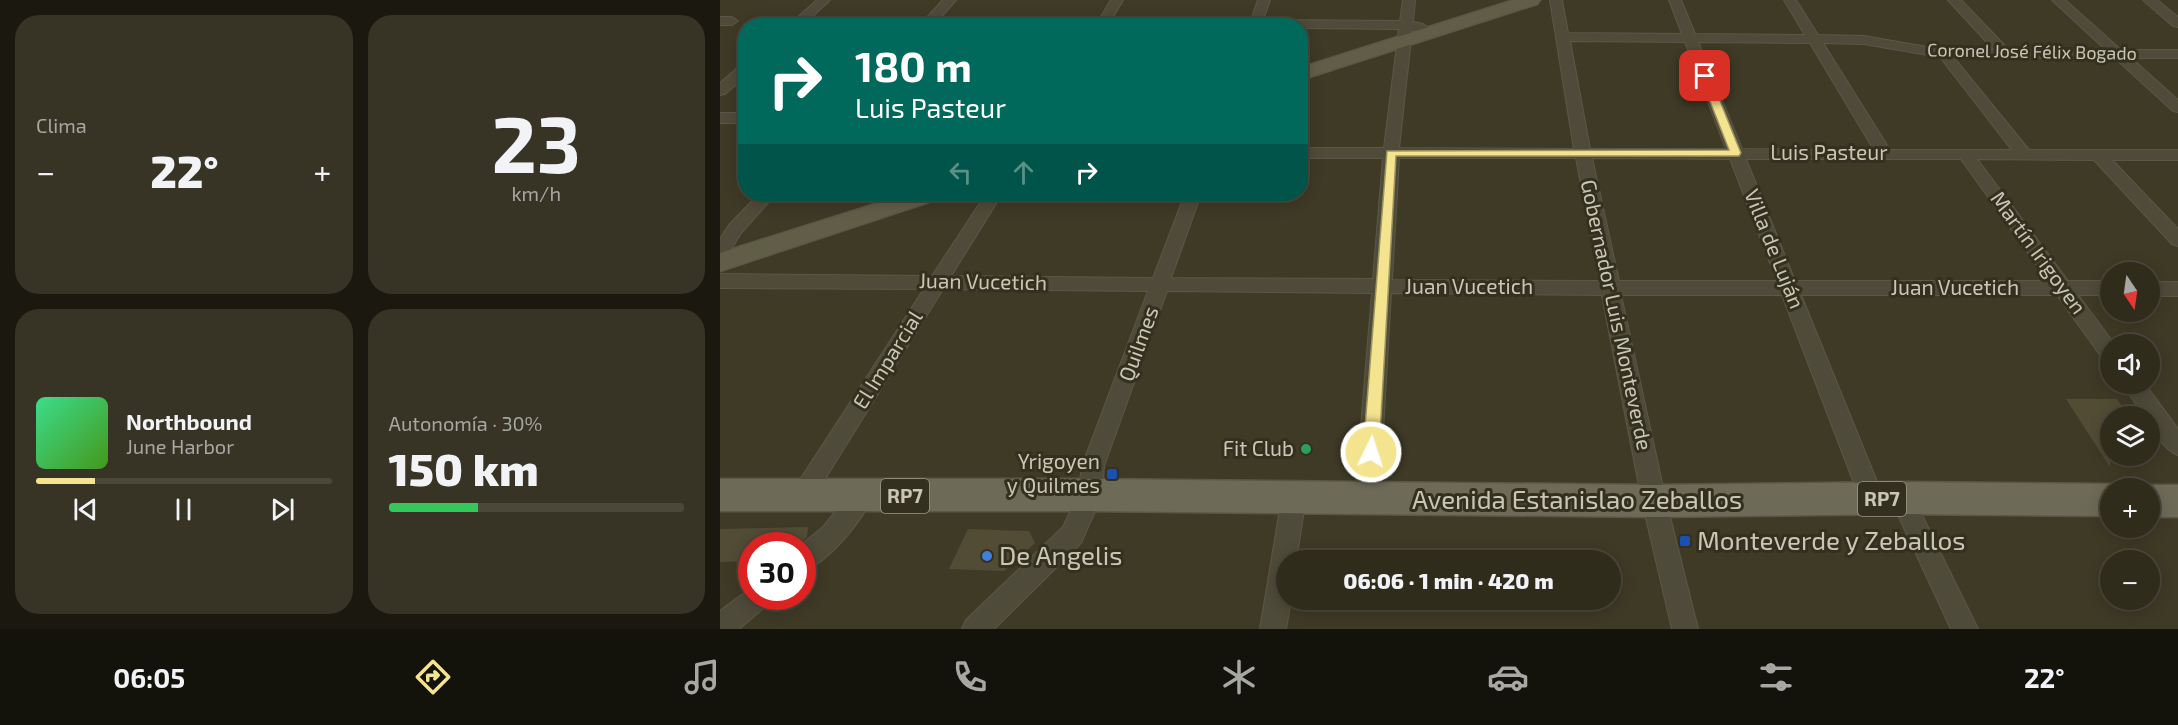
<!DOCTYPE html>
<html lang="es">
<meta charset="utf-8">
<style>
body{margin:0;font-family:"Exo 2",sans-serif;background:#373425;color:#f1f3f6;height:100vh;display:flex;flex-direction:column;font-size:22px;white-space:nowrap}
*{box-sizing:border-box;margin:0}
p{font-size:20px;color:#a7a7a3}
.icon{flex:none;width:33px;height:33px;fill:none;stroke:currentColor;stroke-width:2;stroke-linecap:round;stroke-linejoin:round}
.map{position:relative;flex:1;overflow:hidden}
.sheet{display:flex;flex-direction:column;gap:15px;padding:15px;background:#1a180f;width:720px}
.sheet>*{flex:none}
.banner{position:absolute;left:18px;top:18px;width:570px;height:183px;border-radius:24px;box-shadow:0 3px 15px #0003,0 0 0 2px #4a483b;background:#00695c;color:#fff;overflow:hidden}
.needle{width:39px;rotate:167deg}
.controls{position:absolute;left:1380px;top:262px;display:grid;gap:12px}
.controls a{display:grid;place-items:center;width:60px;height:60px;border-radius:50%;background:#2f2c1c;box-shadow:0 3px 15px #0003,0 0 0 2px #4a483b;font-size:30px}
.speed{position:absolute;left:18px;top:532px;display:flex;gap:12px;font-size:30px;font-weight:700;text-align:center}
.speed>*{display:grid;place-content:center;width:78px;height:78px;border-radius:50%;background:#2f2c1c;box-shadow:0 3px 15px #0003,0 0 0 2px #4a483b;line-height:1}
.speed .limit{border:9px solid #d22;background:#fff;color:#111}
.pin{position:absolute;display:grid;place-items:center;width:51px;height:51px;color:#fff;margin:-26px;border-radius:12px;box-shadow:0 3px 9px #0006}
.me{position:absolute;width:66px;margin:-33px;rotate:4deg;stroke-linejoin:round;filter:drop-shadow(0 0 4px #0008)}
.turn{display:flex;align-items:center;gap:21px;height:126px;padding:0 18px;font-size:27px}
.turn .icon{width:78px;height:78px;stroke-width:2.5}
.turn b{display:block;font-size:42px;line-height:51px}
.lanes{display:flex;align-items:center;height:57px;padding:0 18px;background:#0003;justify-content:center;gap:30px;direction:ltr}
.lanes .off{opacity:.35}
.big{font-size:45px;font-weight:800;line-height:1.1}
.sheet .card{flex:1;display:flex;flex-direction:column;justify-content:center;gap:9px;min-width:0;padding:0 21px;border-radius:24px;background:#373425}
.sheet .dial{align-items:center;gap:0}
.dial b{font-size:78px;line-height:1}
.song{display:flex;align-items:center;gap:18px}
.cover{width:72px;height:72px;border-radius:9px;background:linear-gradient(135deg,hsl(150 70% 55%),hsl(100 70% 35%))}
.played{height:6px;border-radius:3px;background:linear-gradient(90deg,#f4e490 20%,#4a483b 20%)}
.keys{display:flex;justify-content:space-around;direction:ltr}
.heat{display:flex;justify-content:space-between;align-items:center;font-size:33px;direction:ltr}
.charge{height:9px;border-radius:4px;background:linear-gradient(90deg,#34c759 30%,#4a483b 0)}
.sheet .tiles{flex:1;display:grid;gap:15px;grid-template-columns:repeat(2,1fr)}
.trip{position:absolute;left:556px;top:550px;width:345px;height:60px;border-radius:30px;background:#2f2c1c;box-shadow:0 3px 15px #0003,0 0 0 2px #4a483b;font-weight:800;line-height:60px;text-align:center}
.dock{display:flex;height:96px;justify-content:space-around;align-items:center;background:#13120b;color:#a7a7a3}
.dock .icon{width:42px;height:42px}
.dock .current{color:#f4e490}
.dock b{font-size:27px;color:#f1f3f6}
main{display:flex;flex:1;min-height:0}
.map>svg:first-child{display:block}
.building{fill:#524c35}
.lines{fill:none;stroke-linecap:round;stroke-linejoin:round}
.street-casing{stroke:#5b5746;stroke-width:2}
.secondary-casing{stroke:#5b5746;stroke-width:3}
.primary-casing{stroke:#5b5746;stroke-width:3}
.street{fill:#4f4b3a;fill-rule:evenodd}
.secondary{fill:#615e48;fill-rule:evenodd}
.primary{fill:#6e6a58;fill-rule:evenodd}
.route{fill:#f4e490;stroke:#9f945e;stroke-width:1.5}
.leisure-dot{fill:#2e9e5b;stroke:#34301f;stroke-width:2}
.transit-dot{fill:#1a4fb4;stroke:#34301f;stroke-width:2}
.shop-dot{fill:#3f7fe0;stroke:#34301f;stroke-width:2}
.labels{text-anchor:middle;stroke-width:6;stroke-linejoin:round;paint-order:stroke}
.far-street-label{font-size:18px;fill:#c9c6b6;stroke:#34301f}
.shield{fill:#34301f;stroke:#9c9989;stroke-width:1.5}
.shield-label{font-size:20px;font-weight:bold;fill:#c9c6b6}
.street-label{font-size:21px;fill:#c9c6b6;stroke:#34301f}
.poi-label{font-size:21px;fill:#c9c6b6;stroke:#34301f;text-anchor:end}
.near-street-label{font-size:26px;fill:#c9c6b6;stroke:#34301f}
.near-poi-label{font-size:26px;fill:#c9c6b6;stroke:#34301f;text-anchor:start}
</style>
<main>
<section class="sheet">
<div class="tiles">
<div class="card"><p>Clima</p>
<div class="heat"><a>−</a><b class="big">22°</b><a>+</a></div>
</div>
<div class="card dial"><b>23</b><p>km/h</p></div>
<div class="card">
<div class="song"><i class="cover"></i><div><b>Northbound</b><p>June Harbor</p></div></div>
<div class="played"></div>
<div class="keys"><svg class="icon" aria-label="previous" viewBox="0 0 24 24"><path d="M18 5L8 12l10 7zM5 5v14"/></svg><svg class="icon" aria-label="pause" viewBox="0 0 24 24"><path d="M8 5v14M16 5v14"/></svg><svg class="icon" aria-label="next" viewBox="0 0 24 24"><path d="M6 5l10 7-10 7zM19 5v14"/></svg></div>
</div>
<div class="card"><p>Autonomía · 30%</p><b class="big">150 km</b><div class="charge"></div></div>
</div>
</section>
<div class="map">
<svg width="1458" height="629" viewBox="0 0 1458 629">
<rect width="100%" height="100%" fill="#3f3a26"/>
<g class="building">
<polygon points="1346,399 1397,399 1409,417 1390,417 1390,467"/>
<polygon points="88,527 87,537 77,546 32,546 32,561 0,562 0,529"/>
<polygon points="248,529 309,531 315,543 284,571 229,569"/>
</g>
<g class="lines">
<defs>
<g id="street">
<polygon points="97,0 110,0 82,26 68,26"/>
<polygon points="223,0 236,0 213,26 199,26"/>
<path d="M391 0H403L391 20H531L538 0H550L543 20 680 21 683 0H695L693 22 703 24 715 32 708 36 692 30 679 148 854 149 830 0H842L848 33 962 34 949 0H961L975 34 1085 35 1064 0H1076L1098 35 1144 36 1224 50H1274L1228 0H1241L1289 50H1386L1332 0H1345L1401 50H1458V58H1411L1458 100V112L1453 111 1395 58H1234L1309 150H1458V160H1392L1458 229V246L1452 244 1374 160 1257 159 1348 281H1390V295H1358L1395 345H1390V361L1383 359 1337 295H1081L1164 499 1160 506 1152 510 1144 506 1140 499 1062 295H901L946 501 978 629H952L922 501 882 295 671 293 659 499 655 506 647 510 639 506 635 499 652 293 447 291 384 466 382 495 361 543 274 629H242L246 620 343 527 358 495 362 466 428 291 223 289 90 503 82 506 74 503 70 496 74 489 204 289 0 288V274L212 276 266 194H282L231 276 433 278 465 194H481L451 278 653 279 663 158H580V148H664L679 29 580 28V26H269L268 23 274 19 379 20ZM850 41 965 42 1006 149H870ZM978 42 1090 43 1154 150 1022 149ZM1103 43 1144 44 1220 57 1292 150H1170ZM679 158H856L880 281 672 280ZM872 158 1010 159 1057 281H899ZM1026 159H1241L1328 281H1075Z"/>
<polygon points="1423,0 1437,0 1458,17 1458,27 1453,26"/>
<polygon points="0,17 12,17 18,21 12,25 0,25"/>
<polygon points="26,64 26,76 5,94 0,95 0,83 21,65"/>
<rect x="0" y="113" width="26" height="10"/>
<polygon points="39,194 56,194 21,233 6,257 0,259 0,239 9,225"/>
<rect x="1430" y="282" width="28" height="14"/>
<path d="M1402 384H1425L1458 429V455C1446 451 1430 430 1430 417H1425Z"/>
<path d="M141 486 149 489 153 496C141 522 110 561 82 572V546H80L103 527 133 489Z"/>
<polygon points="574,487 582,490 586,497 576,561 567,561 567,600 571,600 566,629 540,629 562,497 566,490"/>
<polygon points="1182,487 1190,491 1258,629 1231,629 1170,498 1174,491"/>
<polygon points="32,587 32,597 50,597 46,606 19,629 0,629 0,611"/>
</g>
<g id="secondary">
<polygon points="794,0 820,0 817,4 580,80 580,68"/>
<polygon points="187,194 222,194 218,199 0,271 0,253"/>
</g>
<g id="primary">
<polygon points="0,479 370,479 934,485 1182,482 1390,484 1403,489 1390,489 1390,516 1182,514 934,517 370,511 0,511"/>
<polygon points="1430,485 1458,485 1458,517 1430,517 1430,489 1418,489"/>
</g>
</defs>
<use href="#street" class="street-casing"/>
<use href="#secondary" class="secondary-casing"/>
<use href="#primary" class="primary-casing"/>
<use href="#street" class="street"/>
<use href="#secondary" class="secondary"/>
<use href="#primary" class="primary"/>
</g>
<polygon class="route" points="981,74 990,76 1021,153 1019,156 676,156 659,452 656,456 651,458 645,456 643,452 667,151 1009,150 980,76"/>
<circle class="leisure-dot" cx="586" cy="449" r="6"/>
<g class="transit-dot">
<rect x="386" y="468" width="12" height="12" rx="3"/>
<rect x="959" y="535" width="12" height="12" rx="3"/>
</g>
<circle class="shop-dot" cx="267" cy="556" r="6"/>
<g class="labels">
<g class="far-street-label">
<text transform="translate(1312 52) rotate(1)" y="6">Coronel José Félix Bogado</text>
</g>
<g class="shield">
<rect x="161" y="479" width="48" height="34" rx="4.5"/>
<rect x="1138" y="482" width="48" height="34" rx="4.5"/>
</g>
<g class="shield-label">
<text x="185" y="503">RP7</text>
<text x="1162" y="506">RP7</text>
</g>
<g class="street-label">
<text x="1109" y="160">Luis Pasteur</text>
<text transform="translate(1054 249) rotate(68)" y="7">Villa de Luján</text>
<text transform="translate(1318 253) rotate(54)" y="7">Martín Irigoyen</text>
<text transform="translate(263 282) rotate(1)" y="7">Juan Vucetich</text>
<text x="749" y="294">Juan Vucetich</text>
<text x="1235" y="295">Juan Vucetich</text>
<text transform="translate(896 315) rotate(78)" y="7">Gobernador Luis Monteverde</text>
<text transform="translate(419 344) rotate(-70)" y="7">Quilmes</text>
<text transform="translate(168 360) rotate(-58)" y="7">El Imparcial</text>
</g>
<g class="poi-label">
<text x="574" y="456">Fit Club</text>
<text x="380" y="469">Yrigoyen<tspan x="380" dy="24">y Quilmes</tspan></text>
</g>
<g class="near-street-label">
<text x="857" y="509">Avenida Estanislao Zeballos</text>
</g>
<g class="near-poi-label">
<text x="977" y="550">Monteverde y Zeballos</text>
<text x="279" y="565">De Angelis</text>
</g>
</g>
</svg>
<div class="controls">
<a><svg class="needle" viewBox="-14 -14 28 28"><path d="M0-13l5 13h-10z" fill="#e53935"/><path d="M0 13l5-13h-10z" fill="#a7a7a3"/></svg></a>
<a><svg class="icon" aria-label="sound" viewBox="0 0 24 24"><path d="M4 9h4l5-4v14l-5-4H4zM17 9q2 3 0 6"/></svg></a>
<a><svg class="icon" aria-label="layers" viewBox="0 0 24 24"><path d="M12 4l9 5-9 5-9-5zM3 14l9 5 9-5"/></svg></a>
<a>+</a>
<a>−</a>
</div>
<div class="speed"><div class="limit">30</div></div>
<div class="pin" style="left:985px;top:76px;background:#d93025"><svg class="icon" aria-label="arrive" viewBox="0 0 24 24"><path d="M6 21V4h12l-3 4 3 4H6"/></svg></div>
<svg class="me" style="left:651px;top:452px" viewBox="-20 -20 40 40"><circle r="17" fill="#f4e490" stroke="#fff" stroke-width="3"/><path d="M0-11L8 9 0 5-8 9z" fill="#fff"/></svg>
<div class="trip">06:06 · 1 min · 420 m</div>
<div class="banner">
<div class="turn"><svg class="icon" aria-label="right" viewBox="0 0 24 24"><path d="M7 20v-9h11M14 6l5 5-5 5"/></svg><div><b>180 m</b>Luis Pasteur</div></div>
<div class="lanes"><svg class="icon off" aria-label="left" viewBox="0 0 24 24"><path d="M17 20v-9H6M10 6l-5 5 5 5"/></svg><svg class="icon off" aria-label="ahead" viewBox="0 0 24 24"><path d="M12 20V5M6 11l6-6 6 6"/></svg><svg class="icon" aria-label="right" viewBox="0 0 24 24"><path d="M7 20v-9h11M14 6l5 5-5 5"/></svg></div>
</div>
</div>
</main>
<nav class="dock">
<b>06:05</b>
<svg class="icon current" aria-label="directions" viewBox="0 0 24 24"><path d="M12 3l9 9-9 9-9-9zM9 14v-3h6M13 9l2 2-2 2"/></svg>
<svg class="icon" aria-label="music" viewBox="0 0 24 24"><path d="M9 18V5l10-2v13"/><circle cx="6" cy="18" r="3"/><circle cx="16" cy="16" r="3"/></svg>
<svg class="icon" aria-label="phone" viewBox="0 0 24 24"><path d="M5 4h4l2 5-3 2q2 4 5 5l2-3 5 2v4C11 20 4 13 5 4z"/></svg>
<svg class="icon" aria-label="climate" viewBox="0 0 24 24"><path d="M12 3v18M4 7l16 10M4 17L20 7"/></svg>
<svg class="icon" aria-label="car" viewBox="0 0 24 24"><path d="M5 17H2v-5l4-1 3-4h7l3 4 3 1v5h-3M9 17h6M6 11h13"/><circle cx="7" cy="17" r="2"/><circle cx="17" cy="17" r="2"/></svg>
<svg class="icon" aria-label="filters" viewBox="0 0 24 24"><path d="M4 7h16M4 17h16"/><circle cx="9" cy="7" r="2"/><circle cx="15" cy="17" r="2"/></svg>
<b>22°</b>
</nav>
